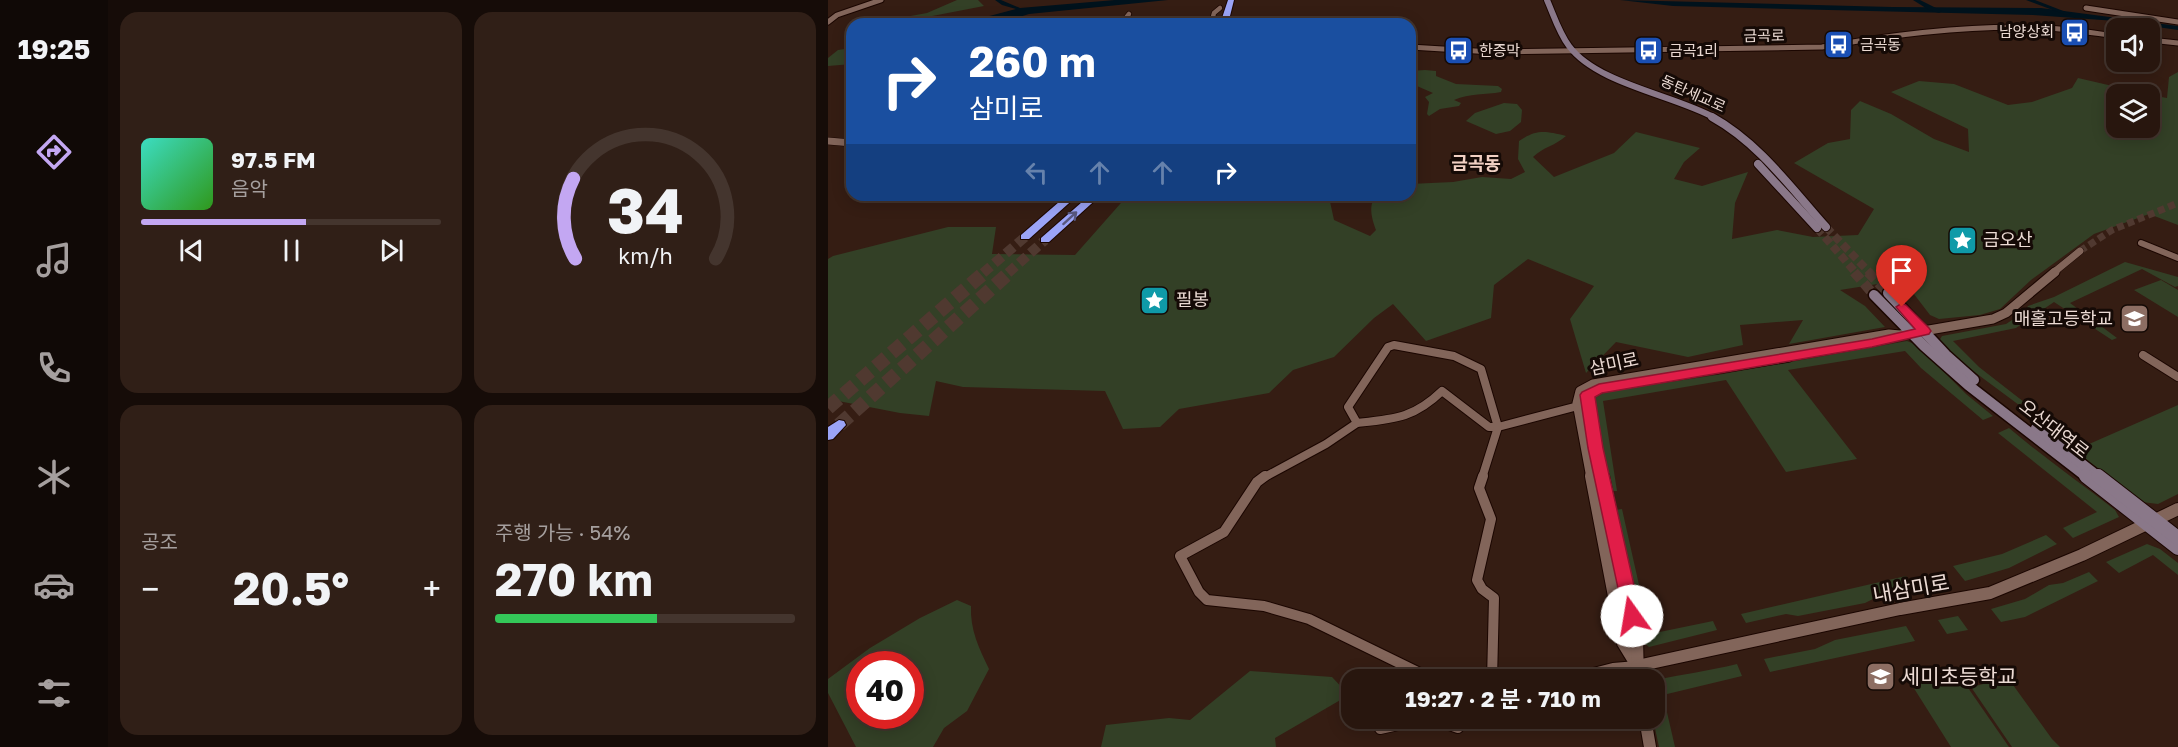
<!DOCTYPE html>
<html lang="ko">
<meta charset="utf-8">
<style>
body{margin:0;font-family:"Golos Text","Noto Sans KR",sans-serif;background:#301f17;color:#f1f3f6;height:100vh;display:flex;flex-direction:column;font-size:22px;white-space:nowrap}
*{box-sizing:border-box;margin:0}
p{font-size:20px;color:#a59f9e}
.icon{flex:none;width:33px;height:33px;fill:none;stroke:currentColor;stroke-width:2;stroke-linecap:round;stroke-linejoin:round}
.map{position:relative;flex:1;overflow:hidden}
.sheet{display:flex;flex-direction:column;gap:12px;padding:12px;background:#160c08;width:720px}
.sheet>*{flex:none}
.banner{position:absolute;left:18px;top:18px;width:570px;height:183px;border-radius:18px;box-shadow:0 3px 15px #0003,0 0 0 2px #44352e;background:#1a4fa0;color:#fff;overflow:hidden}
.controls{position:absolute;left:1278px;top:18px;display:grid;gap:12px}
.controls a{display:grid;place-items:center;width:54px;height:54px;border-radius:12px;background:#28160e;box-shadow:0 3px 15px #0003,0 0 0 2px #44352e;font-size:30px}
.speed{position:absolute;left:18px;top:651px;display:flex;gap:12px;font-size:30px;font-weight:700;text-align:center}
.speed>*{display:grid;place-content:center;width:78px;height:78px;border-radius:50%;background:#28160e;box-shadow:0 3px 15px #0003,0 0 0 2px #44352e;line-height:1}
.speed .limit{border:9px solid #d22;background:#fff;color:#111}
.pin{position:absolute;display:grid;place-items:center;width:51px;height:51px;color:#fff;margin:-62px -26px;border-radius:50% 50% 50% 0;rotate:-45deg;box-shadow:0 0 6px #0007}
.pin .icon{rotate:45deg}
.me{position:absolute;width:66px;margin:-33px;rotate:347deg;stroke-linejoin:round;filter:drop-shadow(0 0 4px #0008)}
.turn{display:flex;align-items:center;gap:21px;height:126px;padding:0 24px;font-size:27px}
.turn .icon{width:78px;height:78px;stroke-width:2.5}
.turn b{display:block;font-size:42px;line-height:51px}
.lanes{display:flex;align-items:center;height:57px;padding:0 24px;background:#0003;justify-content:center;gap:30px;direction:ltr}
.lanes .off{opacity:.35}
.big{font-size:45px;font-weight:700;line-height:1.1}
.sheet .widget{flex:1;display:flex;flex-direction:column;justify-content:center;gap:9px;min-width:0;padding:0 21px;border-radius:18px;background:#301f17}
.sheet .dial{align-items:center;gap:0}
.dial svg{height:156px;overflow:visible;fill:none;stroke:#44352e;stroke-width:7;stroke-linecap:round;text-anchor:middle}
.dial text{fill:#f1f3f6;stroke:none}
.song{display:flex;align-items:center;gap:18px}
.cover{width:72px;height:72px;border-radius:9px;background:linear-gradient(135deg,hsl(170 70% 55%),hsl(110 70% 35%))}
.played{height:6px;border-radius:3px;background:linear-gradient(90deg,#c3a7f2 55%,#44352e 55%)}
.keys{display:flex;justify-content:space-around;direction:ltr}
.heat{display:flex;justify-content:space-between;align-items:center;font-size:33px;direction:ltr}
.charge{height:9px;border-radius:4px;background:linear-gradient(90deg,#34c759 54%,#44352e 0)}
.sheet .tiles{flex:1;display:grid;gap:12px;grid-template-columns:repeat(2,1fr)}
.trip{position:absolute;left:513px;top:669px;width:324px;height:60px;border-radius:18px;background:#28160e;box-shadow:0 3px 15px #0003,0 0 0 2px #44352e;font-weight:700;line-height:60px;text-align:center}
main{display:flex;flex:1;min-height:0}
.tab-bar{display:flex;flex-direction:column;width:108px;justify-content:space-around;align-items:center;background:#100906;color:#a59f9e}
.tab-bar .icon{width:42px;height:42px}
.tab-bar .active{color:#c3a7f2}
.tab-bar b{font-size:27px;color:#f1f3f6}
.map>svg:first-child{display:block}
.green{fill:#334026;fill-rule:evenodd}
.water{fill:#00121c}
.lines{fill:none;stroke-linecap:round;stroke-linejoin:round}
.river{fill:#00121c;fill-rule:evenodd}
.tertiary-tunnel{stroke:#503930;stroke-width:7;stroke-dasharray:7 4;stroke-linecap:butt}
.secondary-tunnel-far1{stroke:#503930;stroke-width:8;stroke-dasharray:8 4;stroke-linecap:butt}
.secondary-tunnel{stroke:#503930;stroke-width:10;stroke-dasharray:10 5;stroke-linecap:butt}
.motorway-tunnel-far1{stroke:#503930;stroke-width:10;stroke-dasharray:10 5;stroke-linecap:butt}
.motorway-tunnel{stroke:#503930;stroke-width:14;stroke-dasharray:14 7;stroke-linecap:butt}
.minor-far3-casing{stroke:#1b0601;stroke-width:6}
.minor-far2-casing{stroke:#1b0601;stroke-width:8}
.minor-far1-casing{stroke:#1b0601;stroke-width:10}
.minor-casing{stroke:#1b0601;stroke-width:12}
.tertiary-far3-casing{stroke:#1b0601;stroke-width:7}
.tertiary-far2-casing{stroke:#1b0601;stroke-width:8}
.tertiary-far1-casing{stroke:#1b0601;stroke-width:11}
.tertiary-casing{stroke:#1b0601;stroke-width:14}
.secondary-far3-casing{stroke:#1b0601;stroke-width:8}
.secondary-far2-casing{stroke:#1b0601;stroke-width:10}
.secondary-far1-casing{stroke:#1b0601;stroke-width:13}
.secondary-casing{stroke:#1b0601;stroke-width:16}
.motorway-casing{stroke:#1b0601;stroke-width:2}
.minor-far3{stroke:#82655a;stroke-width:4.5}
.minor-far2{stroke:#82655a;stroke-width:6}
.minor-far1{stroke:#82655a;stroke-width:8}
.minor{stroke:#82655a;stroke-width:10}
.tertiary-far3{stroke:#82655a;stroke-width:5}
.tertiary-far2{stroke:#82655a;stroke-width:7}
.tertiary-far1{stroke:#82655a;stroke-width:9}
.tertiary{stroke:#82655a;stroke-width:12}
.secondary-far3{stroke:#8a7889;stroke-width:6}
.secondary-far2{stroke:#8a7889;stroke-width:8}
.secondary-far1{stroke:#8a7889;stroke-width:10}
.secondary{stroke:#8a7889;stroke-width:14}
.motorway{fill:#9ba4f7;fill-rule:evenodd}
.oneway{stroke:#58577e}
.route{fill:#e11d48;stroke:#92132f;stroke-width:1.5}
.labels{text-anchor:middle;stroke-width:6;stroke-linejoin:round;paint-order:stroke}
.far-poi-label{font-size:15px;fill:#ebdad3;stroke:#150a06;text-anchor:start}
.far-street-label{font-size:15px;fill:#ebdad3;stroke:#150a06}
.far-quarter-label{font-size:18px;font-weight:bold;fill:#f0cfc2;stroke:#150a06}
.poi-label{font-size:18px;fill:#ebdad3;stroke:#150a06;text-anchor:start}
.street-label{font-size:18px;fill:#ebdad3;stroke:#150a06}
.near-street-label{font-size:21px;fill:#ebdad3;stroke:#150a06}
.near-poi-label{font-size:21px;fill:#ebdad3;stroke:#150a06;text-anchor:start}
</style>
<main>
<nav class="tab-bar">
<b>19:25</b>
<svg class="icon active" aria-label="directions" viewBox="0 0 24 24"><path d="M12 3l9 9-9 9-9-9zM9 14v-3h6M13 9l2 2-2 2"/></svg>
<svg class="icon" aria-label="music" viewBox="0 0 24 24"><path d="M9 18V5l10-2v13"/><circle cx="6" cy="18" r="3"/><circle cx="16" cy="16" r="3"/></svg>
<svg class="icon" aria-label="phone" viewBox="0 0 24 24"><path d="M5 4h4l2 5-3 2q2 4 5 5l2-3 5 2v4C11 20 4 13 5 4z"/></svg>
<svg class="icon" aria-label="climate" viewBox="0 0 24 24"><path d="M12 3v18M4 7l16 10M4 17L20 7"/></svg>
<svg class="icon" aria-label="car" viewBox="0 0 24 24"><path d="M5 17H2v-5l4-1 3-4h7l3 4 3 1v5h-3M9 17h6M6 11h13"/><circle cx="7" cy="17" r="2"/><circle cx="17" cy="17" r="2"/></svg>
<svg class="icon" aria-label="filters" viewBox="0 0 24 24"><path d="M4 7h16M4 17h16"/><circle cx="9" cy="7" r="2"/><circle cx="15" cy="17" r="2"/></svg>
</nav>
<section class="sheet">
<div class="tiles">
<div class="widget">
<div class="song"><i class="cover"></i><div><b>97.5 FM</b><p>음악</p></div></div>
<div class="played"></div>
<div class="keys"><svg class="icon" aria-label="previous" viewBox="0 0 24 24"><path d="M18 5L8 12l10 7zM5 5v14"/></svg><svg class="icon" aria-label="pause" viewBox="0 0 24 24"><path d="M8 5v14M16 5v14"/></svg><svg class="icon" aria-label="next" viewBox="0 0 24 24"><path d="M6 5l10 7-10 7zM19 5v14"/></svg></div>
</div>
<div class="widget dial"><svg viewBox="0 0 100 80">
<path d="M14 69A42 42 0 1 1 86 69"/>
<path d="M14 69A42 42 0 0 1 13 28" stroke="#c3a7f2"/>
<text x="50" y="56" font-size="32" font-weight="700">34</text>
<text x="50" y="72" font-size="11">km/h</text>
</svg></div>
<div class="widget"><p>공조</p>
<div class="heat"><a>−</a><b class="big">20.5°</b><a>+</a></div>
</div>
<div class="widget"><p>주행 가능 · 54%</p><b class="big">270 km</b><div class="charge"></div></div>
</div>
</section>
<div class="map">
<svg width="1350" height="747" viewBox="0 0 1350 747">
<rect width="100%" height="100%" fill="#351d13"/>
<g class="green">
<polygon points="129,0 150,0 156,6 99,17 55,21 99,13"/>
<polygon points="24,48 24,64 0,66 0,58 10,50"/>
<path d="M597 70 608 71V76L628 84 670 86 674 89 673 92C657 95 642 93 626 100L633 103 631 106 612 109 601 116 599 114 601 102 597 97 605 93 582 83V71Z"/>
<path d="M1350 72V225L1321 214 1266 234 1203 280 1172 309 1152 315 1111 319 1102 315 1079 285 1056 283 1012 290 1037 306 1057 327 961 344 975 320 912 325 915 345 860 357 788 342 758 373 742 319 766 286 700 259 666 285 663 318 598 341 565 304 546 318 506 357 465 370 441 393 351 409 332 427 295 429 277 391 135 387 108 381 101 416 72 413 0 399V259L5 256 120 227H168L164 254 247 255 300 195H492L501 197 506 220 542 236 548 230C544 220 538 200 552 195 560 192 574 195 582 195V184L625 182 654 177 683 179 697 172 690 159 691 141C709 129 717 131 738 136 727 146 715 147 705 157L726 177 786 153 808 132 872 148 856 162 846 179 874 186 920 172 907 203 904 239 949 230 985 237 1030 235 1046 209 966 163 1000 143 1022 139 1023 110 1032 101 1063 114 1106 139 1141 152 1140 129 1063 92 1091 81 1126 84 1180 105 1204 102 1244 88 1250 78 1319 94H1288V128H1322V95L1339 98 1341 77Z"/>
<polygon points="676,103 689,104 694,110 693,122 682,131 668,134 638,121 647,113"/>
<polygon points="1297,262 1350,277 1350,286 1347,287 1314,269 1242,303 1289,338 1284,340 1226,302 1188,328 1125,341 1151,367 1196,402 1191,405 1133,362 1111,341 1114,336 1178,324 1196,312 1200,306 1226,297"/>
<polygon points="1333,280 1350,290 1350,317 1306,290"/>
<polygon points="1079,341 1089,345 1138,394 1165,416 1155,420 1093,368 1077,351 960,370 1029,459 958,472 898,380 775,401 789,491 783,491 764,398 769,393 895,374"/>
<polygon points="1350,405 1350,494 1330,504 1314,502 1246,450 1205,415 1209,414 1252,448"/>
<path d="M1181 428C1215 457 1251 482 1287 510L1291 517 1245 538 1235 528 1269 512 1170 433Z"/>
<polygon points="794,509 822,634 885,621 889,630 821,647 815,642 787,510"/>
<polygon points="1218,535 1229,544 1181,568 1137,581 1125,566 1174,554"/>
<polygon points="1319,544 1332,549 1350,563 1350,575 1325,555 1291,573 1278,562"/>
<polygon points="1261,572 1270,581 1197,617 1173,622 1163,609 1197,599 1221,585 1235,583"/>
<polygon points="1078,576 1086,588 1053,595 1037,603 970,616 958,614 918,623 913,614"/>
<path d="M129 600 143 606C142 630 151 648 161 669L139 711 116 728 105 747H28L0 693V679L42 648 92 618ZM32 664H82V716H32Z"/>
<polygon points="1130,616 1140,630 1119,634 1110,620"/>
<polygon points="1078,626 1087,641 942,672 936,659 987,649 1007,640"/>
<path d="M909 664 914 676 835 695 847 747H831L825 719 827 680C855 674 881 671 909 664Z"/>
<polygon points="422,671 504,677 521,695 447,738 448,747 273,747 278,725 341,718 362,720"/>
<polygon points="1129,672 1181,747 1123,747 1082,682"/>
<polygon points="1180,678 1224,739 1232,747 1184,747 1143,687"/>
</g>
<g class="water">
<polygon points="167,0 173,0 192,8 287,0 340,0 201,14 168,24 131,24 188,9 174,5"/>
<polygon points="792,0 1064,7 1213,8 1350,26 1350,30 1288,21 1205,15 845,6"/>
</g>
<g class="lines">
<g class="river">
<polygon points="1085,0 1092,0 1114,11 1111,13 1101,10"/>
<polygon points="1198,0 1207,0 1243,14 1238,15"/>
</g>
<polyline class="tertiary-tunnel" points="1252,251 1284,230 1350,203"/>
<g class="secondary-tunnel-far1">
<polyline points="998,227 1042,273"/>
<polyline points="989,228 1028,273"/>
</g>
<g class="secondary-tunnel">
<polyline points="1026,272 1046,295"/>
<polyline points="1040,272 1060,293"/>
</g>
<g class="motorway-tunnel-far1">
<polyline points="155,273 197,237"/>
<polyline points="180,273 217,240"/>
</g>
<g class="motorway-tunnel">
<polyline points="0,408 157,272"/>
<polyline points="11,425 182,272"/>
</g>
<defs>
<g id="minor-far3">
<polyline points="275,24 286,20"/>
<polyline points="293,24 301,14"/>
<polyline points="383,24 386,13 392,8"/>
</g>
<polyline id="minor-far2" points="1313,243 1350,258"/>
<g id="minor-far1">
<polyline points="1315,355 1350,377"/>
<path d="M529 423C567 419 586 418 614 391L661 427H670L750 406"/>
<polyline points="435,478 498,444 529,423 520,407 560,347 566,345 626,356 653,369 670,427 654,478"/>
</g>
<g id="minor">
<polyline points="437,476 429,482 396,532 352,556 371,592 379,600 436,606 481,619 606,680"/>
<polyline points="655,476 651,488 663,519 649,580 654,589 666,598 664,680"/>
<polyline points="738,680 785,668 809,666"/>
<polyline points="552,729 602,718 630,728 640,718"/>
</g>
<g id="tertiary-far3">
<polyline points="1258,8 1350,22"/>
<polyline points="0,22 9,15 53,0"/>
<polyline points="1322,40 1350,43"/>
<path d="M582 47 664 52 994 47C1067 34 1145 24 1219 28 1242 29 1265 33 1288 36"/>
</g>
<g id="tertiary-far2">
<polyline points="0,141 24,143"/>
<polyline points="1225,273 1252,251"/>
</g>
<g id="tertiary-far1">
<polyline points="888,369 961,357"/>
<polyline points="771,389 759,395 775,478"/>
<polyline points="763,478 749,403 752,391 765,384 1061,334 1072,335 1165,319 1178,313 1227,272"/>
</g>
<g id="tertiary">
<polyline points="763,476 795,643 809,666"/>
<polyline points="775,476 809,638 810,680"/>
<polyline points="809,666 1072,609 1162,593 1254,555 1350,509"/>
<polyline points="817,718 822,747"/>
</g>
<path id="secondary-far3" d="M719 0C726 16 731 33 741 46 769 84 846 95 887 118"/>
<g id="secondary-far2">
<path d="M884 117C931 143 963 188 998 227"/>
<polyline points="930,164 989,228"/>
</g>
<g id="secondary-far1">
<polyline points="1060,293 1118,355 1146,380"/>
<polyline points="1046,295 1096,346 1140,385 1260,478"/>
<polyline points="1208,428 1272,478"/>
</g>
<g id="secondary">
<polyline points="1258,476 1350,548"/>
<polyline points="1270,476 1350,538"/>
</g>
<g id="motorway">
<polygon points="400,0 406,0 400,24 392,24"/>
<polygon points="239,195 250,195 201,239 193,239 193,235"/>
<polygon points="262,195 273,195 221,242 213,242 213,238"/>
<polygon points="11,420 16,421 18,425 5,439 0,440 0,427"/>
</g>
</defs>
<use href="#minor-far3" class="minor-far3-casing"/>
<use href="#minor-far2" class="minor-far2-casing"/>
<use href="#minor-far1" class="minor-far1-casing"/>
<use href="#minor" class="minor-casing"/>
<use href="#tertiary-far3" class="tertiary-far3-casing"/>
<use href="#tertiary-far2" class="tertiary-far2-casing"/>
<use href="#tertiary-far1" class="tertiary-far1-casing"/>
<use href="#tertiary" class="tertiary-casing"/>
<use href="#secondary-far3" class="secondary-far3-casing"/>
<use href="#secondary-far2" class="secondary-far2-casing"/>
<use href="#secondary-far1" class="secondary-far1-casing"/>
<use href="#secondary" class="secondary-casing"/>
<use href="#motorway" class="motorway-casing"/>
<use href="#minor-far3" class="minor-far3"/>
<use href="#minor-far2" class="minor-far2"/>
<use href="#minor-far1" class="minor-far1"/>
<use href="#minor" class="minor"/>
<use href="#tertiary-far3" class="tertiary-far3"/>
<use href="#tertiary-far2" class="tertiary-far2"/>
<use href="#tertiary-far1" class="tertiary-far1"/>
<use href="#tertiary" class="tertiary"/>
<use href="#secondary-far3" class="secondary-far3"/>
<use href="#secondary-far2" class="secondary-far2"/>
<use href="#secondary-far1" class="secondary-far1"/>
<use href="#secondary" class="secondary"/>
<use href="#motorway" class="motorway"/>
</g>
<defs><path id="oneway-shaft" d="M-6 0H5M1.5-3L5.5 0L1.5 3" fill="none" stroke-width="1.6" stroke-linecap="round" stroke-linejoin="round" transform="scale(1.5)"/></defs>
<use class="oneway" href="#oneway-shaft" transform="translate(242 218) rotate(-42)"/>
<polygon class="route" points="1074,303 1078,305 1101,328 1103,331 1101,334 1044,347 774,393 767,397 775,448 813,616 810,621 804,623 797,621 760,448 752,395 754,392 771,384 1044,339 1087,329 1068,307"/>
<defs>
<symbol id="bus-square" viewBox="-11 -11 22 22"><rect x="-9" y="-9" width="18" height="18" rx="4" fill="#1a4fb4" stroke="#150a06"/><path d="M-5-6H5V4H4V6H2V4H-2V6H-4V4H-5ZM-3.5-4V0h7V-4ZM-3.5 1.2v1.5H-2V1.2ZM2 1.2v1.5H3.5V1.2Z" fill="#fff"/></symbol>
<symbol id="sight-square" viewBox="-11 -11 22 22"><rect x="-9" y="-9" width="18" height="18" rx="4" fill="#0f9aa8" stroke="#150a06"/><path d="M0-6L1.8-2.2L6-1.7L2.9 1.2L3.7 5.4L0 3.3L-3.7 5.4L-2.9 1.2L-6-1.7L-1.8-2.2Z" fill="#fff"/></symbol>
<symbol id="school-square" viewBox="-11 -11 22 22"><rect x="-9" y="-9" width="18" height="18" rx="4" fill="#8d6e63" stroke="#150a06"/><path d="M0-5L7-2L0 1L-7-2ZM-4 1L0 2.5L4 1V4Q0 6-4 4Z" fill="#fff"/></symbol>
</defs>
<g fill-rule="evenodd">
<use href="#bus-square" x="1230" y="16" width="33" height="33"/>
<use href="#bus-square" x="994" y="28" width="33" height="33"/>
<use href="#bus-square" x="614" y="34" width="33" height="33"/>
<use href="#bus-square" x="804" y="34" width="33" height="33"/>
<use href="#sight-square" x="1118" y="224" width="33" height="33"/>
<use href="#sight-square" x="310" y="284" width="33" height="33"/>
<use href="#school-square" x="1290" y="302" width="33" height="33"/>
<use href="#school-square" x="1036" y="660" width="33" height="33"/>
</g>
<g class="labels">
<g class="far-poi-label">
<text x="1226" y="37" text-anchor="end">남양상회</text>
<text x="1032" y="50">금곡동</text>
<text x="651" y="56">한증막</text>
<text x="841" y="56">금곡1리</text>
</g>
<g class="far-street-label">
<text transform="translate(936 36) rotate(-1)" y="5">금곡로</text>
<text transform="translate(865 94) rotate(24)" y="5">동탄세교로</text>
</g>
<g class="far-quarter-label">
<text x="648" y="170">금곡동</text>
</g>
<g class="poi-label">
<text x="1155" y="246">금오산</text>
<text x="348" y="306">필봉</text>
<text x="1285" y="325" text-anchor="end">매홀고등학교</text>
</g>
<g class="street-label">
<text transform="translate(786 364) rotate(-12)" y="6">삼미로</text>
<text transform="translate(1226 429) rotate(38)" y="6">오산대역로</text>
</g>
<g class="near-street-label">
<text transform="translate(1083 589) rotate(-10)" y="7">내삼미로</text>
</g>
<g class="near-poi-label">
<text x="1073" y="684">세미초등학교</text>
</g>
</g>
</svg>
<div class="controls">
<a><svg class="icon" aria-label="sound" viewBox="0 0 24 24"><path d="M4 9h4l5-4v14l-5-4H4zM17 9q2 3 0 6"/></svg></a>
<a><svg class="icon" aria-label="layers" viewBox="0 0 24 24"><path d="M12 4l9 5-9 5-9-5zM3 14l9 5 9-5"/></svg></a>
</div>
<div class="speed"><div class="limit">40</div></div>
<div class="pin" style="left:1074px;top:307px;background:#d93025"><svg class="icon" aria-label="arrive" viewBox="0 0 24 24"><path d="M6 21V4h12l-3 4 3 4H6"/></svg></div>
<svg class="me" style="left:804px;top:616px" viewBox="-20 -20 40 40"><circle r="19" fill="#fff"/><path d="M0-13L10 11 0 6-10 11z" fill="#e11d48"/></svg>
<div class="trip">19:27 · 2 분 · 710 m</div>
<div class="banner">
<div class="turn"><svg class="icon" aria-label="right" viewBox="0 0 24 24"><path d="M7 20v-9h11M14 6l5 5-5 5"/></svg><div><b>260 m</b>삼미로</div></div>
<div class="lanes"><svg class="icon off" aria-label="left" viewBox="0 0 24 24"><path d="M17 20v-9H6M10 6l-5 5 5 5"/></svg><svg class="icon off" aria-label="ahead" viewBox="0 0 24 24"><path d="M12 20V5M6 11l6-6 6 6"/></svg><svg class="icon off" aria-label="ahead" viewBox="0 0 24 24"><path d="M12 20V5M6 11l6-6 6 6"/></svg><svg class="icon" aria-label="right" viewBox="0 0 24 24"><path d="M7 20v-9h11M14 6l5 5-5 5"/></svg></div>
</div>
</div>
</main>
